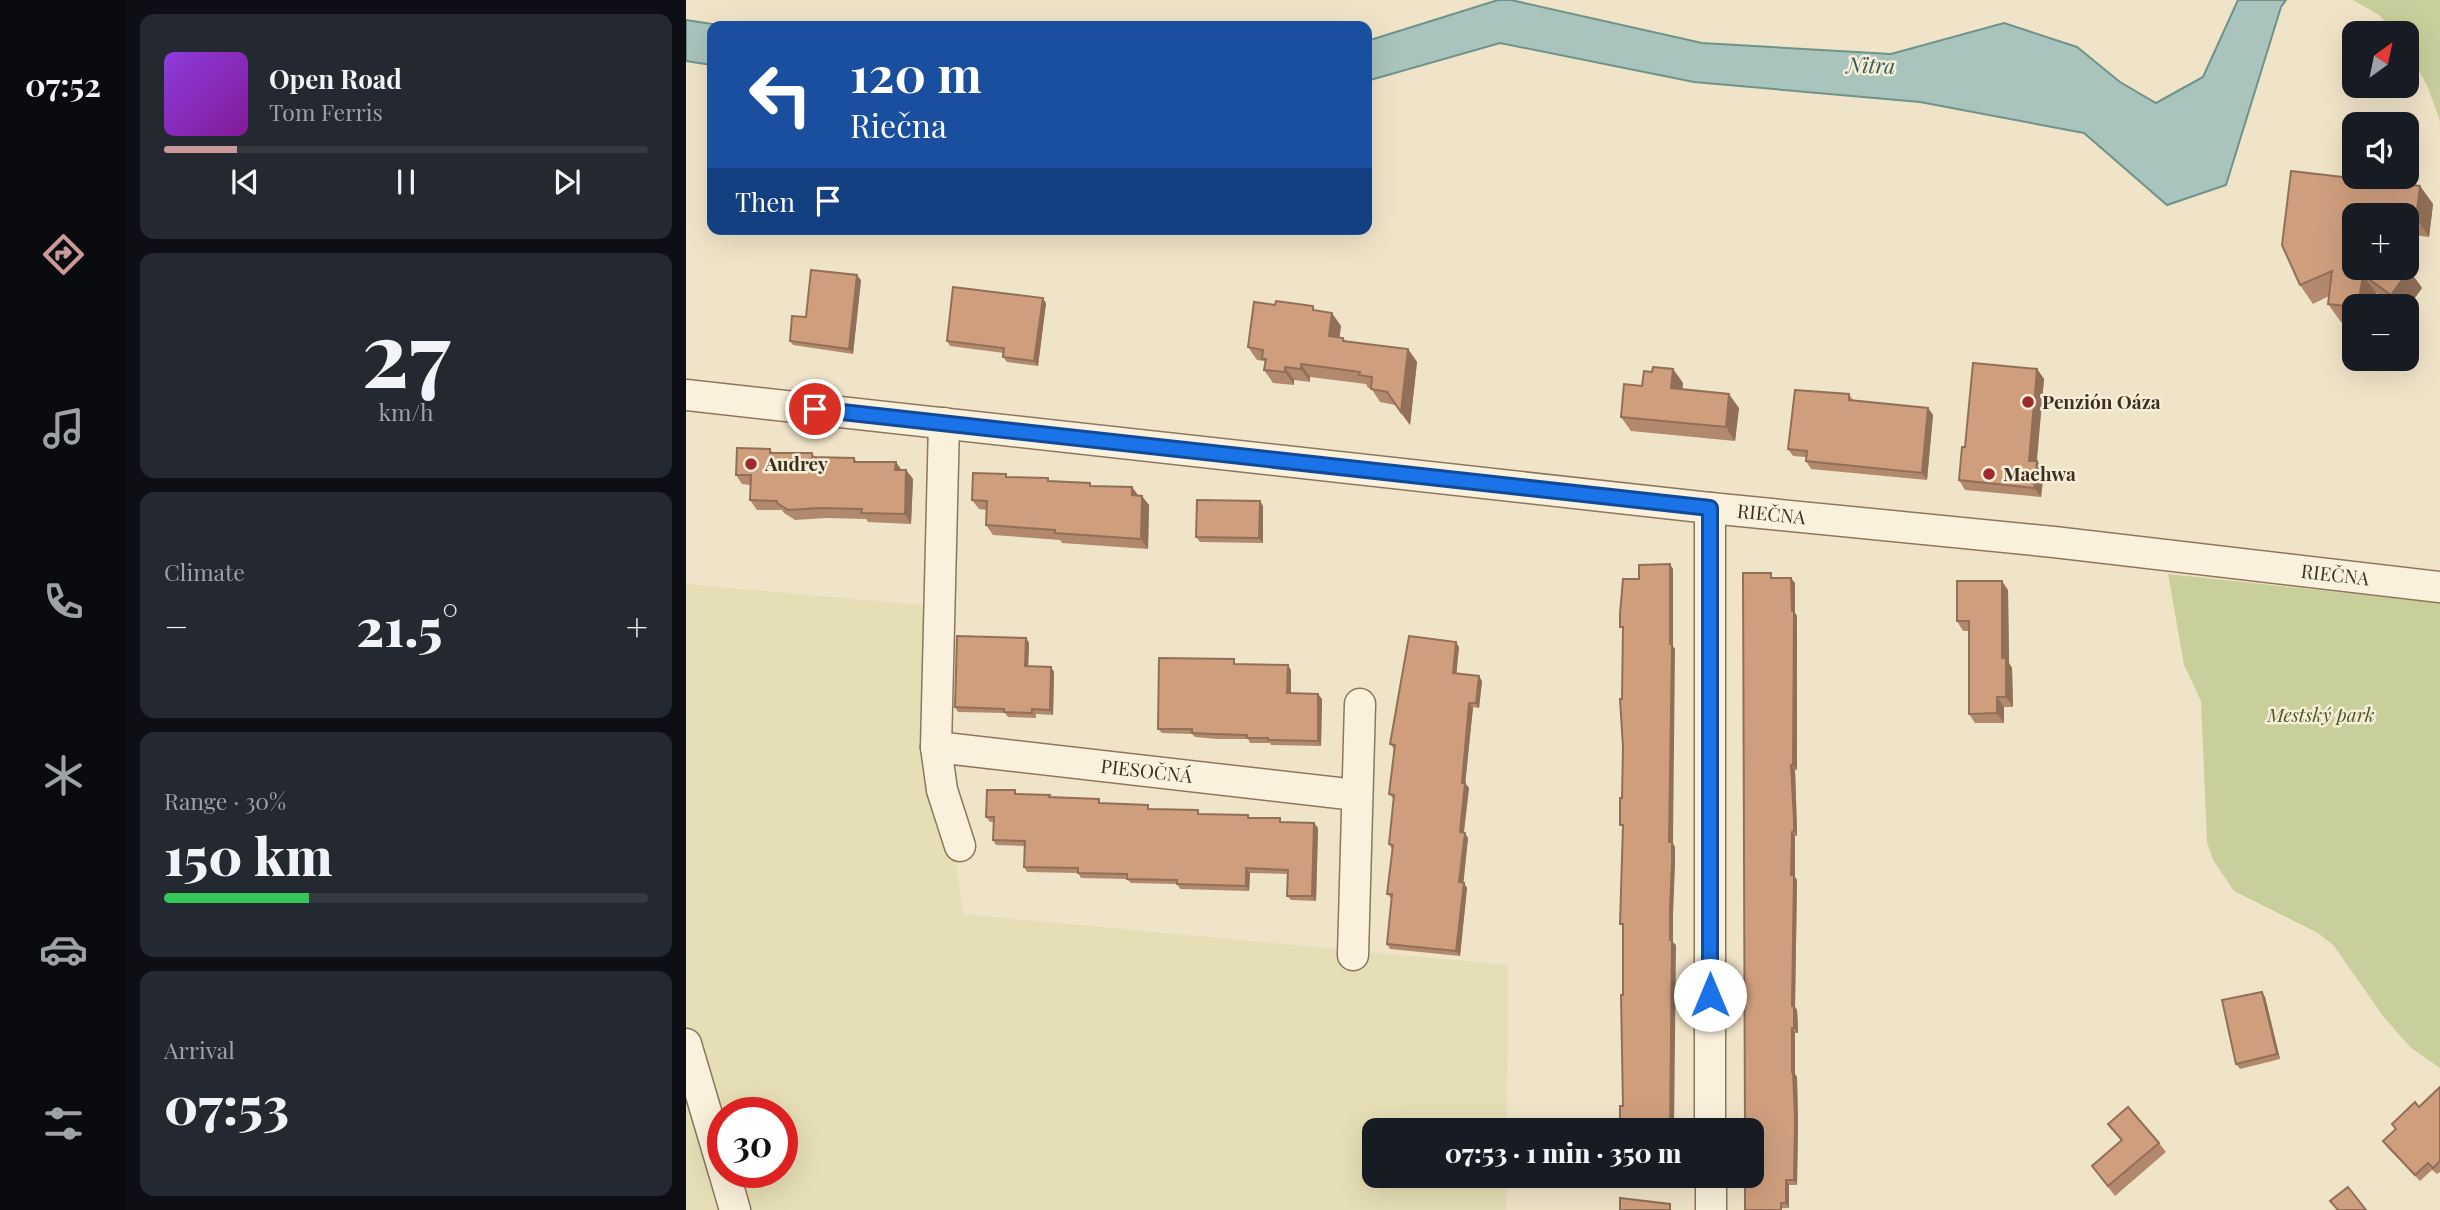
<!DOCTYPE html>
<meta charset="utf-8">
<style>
body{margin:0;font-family:"Playfair Display",serif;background:#242831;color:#f1f3f6;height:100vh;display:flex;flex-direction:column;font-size:26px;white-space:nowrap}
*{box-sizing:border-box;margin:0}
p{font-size:23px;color:#9ea1a6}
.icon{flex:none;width:38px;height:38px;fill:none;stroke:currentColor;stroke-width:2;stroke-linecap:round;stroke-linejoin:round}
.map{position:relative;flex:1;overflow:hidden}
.sheet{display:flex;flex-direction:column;gap:14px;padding:14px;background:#0d0f14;width:560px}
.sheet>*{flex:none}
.hud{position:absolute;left:21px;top:21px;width:665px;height:214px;border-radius:14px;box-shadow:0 7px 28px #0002;background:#1a4fa0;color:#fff;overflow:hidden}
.needle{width:46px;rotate:33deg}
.fabs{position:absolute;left:1656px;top:21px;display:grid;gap:14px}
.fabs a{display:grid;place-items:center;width:77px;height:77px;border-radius:14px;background:#171b24;box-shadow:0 7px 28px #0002;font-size:35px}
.speed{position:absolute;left:21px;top:1097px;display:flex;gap:14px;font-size:35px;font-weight:700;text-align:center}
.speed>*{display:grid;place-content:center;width:91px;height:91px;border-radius:50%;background:#171b24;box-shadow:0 7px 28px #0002;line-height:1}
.speed .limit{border:10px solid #d22;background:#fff;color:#111}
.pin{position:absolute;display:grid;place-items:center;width:60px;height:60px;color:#fff;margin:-30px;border:4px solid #fff;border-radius:50%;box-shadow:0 2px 7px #0007}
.me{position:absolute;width:77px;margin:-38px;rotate:0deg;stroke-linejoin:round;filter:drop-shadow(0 0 5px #0008)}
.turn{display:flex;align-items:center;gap:24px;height:147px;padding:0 28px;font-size:32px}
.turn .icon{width:91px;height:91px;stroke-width:2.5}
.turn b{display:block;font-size:49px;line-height:60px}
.then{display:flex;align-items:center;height:66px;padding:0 28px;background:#0003;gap:14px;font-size:26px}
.big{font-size:52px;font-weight:800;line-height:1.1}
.sheet .tile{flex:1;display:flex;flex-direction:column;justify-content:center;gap:10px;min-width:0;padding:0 24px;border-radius:14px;background:#242831}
.sheet .dial{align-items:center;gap:0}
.dial b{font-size:91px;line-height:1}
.song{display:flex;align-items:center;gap:21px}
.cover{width:84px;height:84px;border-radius:10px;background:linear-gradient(135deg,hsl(270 70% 55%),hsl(290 70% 35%))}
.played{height:7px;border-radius:4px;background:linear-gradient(90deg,#cc999b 15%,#363941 15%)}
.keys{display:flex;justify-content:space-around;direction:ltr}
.heat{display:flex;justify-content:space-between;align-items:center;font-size:38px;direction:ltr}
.charge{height:10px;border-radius:5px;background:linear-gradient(90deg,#34c759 30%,#363941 0)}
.trip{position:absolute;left:676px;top:1118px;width:402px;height:70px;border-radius:14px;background:#171b24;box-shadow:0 7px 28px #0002;font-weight:800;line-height:70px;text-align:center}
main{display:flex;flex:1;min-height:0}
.tabs{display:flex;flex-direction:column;width:126px;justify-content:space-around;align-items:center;background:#090b0e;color:#9ea1a6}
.tabs .icon{width:49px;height:49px}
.tabs .active{color:#cc999b}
.tabs b{font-size:32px;color:#f1f3f6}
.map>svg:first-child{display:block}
.farmland{fill:#e6deb5;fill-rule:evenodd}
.green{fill:#c9cf9b}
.water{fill:#a9c4bc;stroke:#6f938a;stroke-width:2}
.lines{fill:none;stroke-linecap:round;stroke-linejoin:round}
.street-casing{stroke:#8d765c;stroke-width:33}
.street{stroke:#faf1dc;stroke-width:30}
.wall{fill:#b2896c}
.shaded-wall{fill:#916f58}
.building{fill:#cf9f7d;stroke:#916f58;stroke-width:2}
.route-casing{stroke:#114b97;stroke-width:18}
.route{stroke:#1a73e8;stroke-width:12}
.poi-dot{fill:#9e2a2b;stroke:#f7eed8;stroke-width:2.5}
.labels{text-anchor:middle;stroke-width:5;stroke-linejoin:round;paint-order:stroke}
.poi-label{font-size:19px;font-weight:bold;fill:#3d2e20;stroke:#f7eed8;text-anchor:start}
.street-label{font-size:19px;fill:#3d2e20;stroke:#f7eed8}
.park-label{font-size:19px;font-style:italic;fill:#4d5a26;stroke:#f7eed8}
.water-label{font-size:21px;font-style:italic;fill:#2f5d5a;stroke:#f7eed8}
</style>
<main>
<nav class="tabs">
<b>07:52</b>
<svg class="icon active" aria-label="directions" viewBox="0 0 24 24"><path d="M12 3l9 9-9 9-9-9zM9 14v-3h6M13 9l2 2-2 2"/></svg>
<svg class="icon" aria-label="music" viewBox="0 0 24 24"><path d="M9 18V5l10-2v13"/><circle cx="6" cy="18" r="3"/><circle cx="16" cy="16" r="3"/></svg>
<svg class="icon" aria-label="phone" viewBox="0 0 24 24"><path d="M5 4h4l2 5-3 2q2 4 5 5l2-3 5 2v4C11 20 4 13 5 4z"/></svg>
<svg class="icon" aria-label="climate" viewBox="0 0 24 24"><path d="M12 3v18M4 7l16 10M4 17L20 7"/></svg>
<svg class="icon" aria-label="car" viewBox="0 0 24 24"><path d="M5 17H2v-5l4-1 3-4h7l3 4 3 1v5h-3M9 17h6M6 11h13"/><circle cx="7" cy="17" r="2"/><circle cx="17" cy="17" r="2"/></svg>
<svg class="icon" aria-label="filters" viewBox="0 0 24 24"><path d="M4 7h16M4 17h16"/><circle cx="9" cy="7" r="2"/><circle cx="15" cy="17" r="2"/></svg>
</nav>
<section class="sheet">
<div class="tile">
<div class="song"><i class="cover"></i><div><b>Open Road</b><p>Tom Ferris</p></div></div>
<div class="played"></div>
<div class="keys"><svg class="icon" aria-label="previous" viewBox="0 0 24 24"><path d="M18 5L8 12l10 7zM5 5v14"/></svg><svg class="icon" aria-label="pause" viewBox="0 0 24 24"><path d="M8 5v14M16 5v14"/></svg><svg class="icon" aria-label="next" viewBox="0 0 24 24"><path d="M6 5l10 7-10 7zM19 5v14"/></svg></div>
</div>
<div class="tile dial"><b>27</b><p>km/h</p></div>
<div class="tile"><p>Climate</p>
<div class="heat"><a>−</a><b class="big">21.5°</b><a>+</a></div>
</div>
<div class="tile"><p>Range · 30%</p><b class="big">150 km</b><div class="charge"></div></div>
<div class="tile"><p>Arrival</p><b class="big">07:53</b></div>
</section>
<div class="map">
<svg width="1754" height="1210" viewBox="0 0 1754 1210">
<rect width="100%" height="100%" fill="#f0e4c8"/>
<path class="farmland" d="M0 584 237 605 277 914 822 965 821 1130H688V1176H821L820 1210H0ZM37 1113H96V1172H37Z"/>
<g class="green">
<polygon points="1667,0 1754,0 1754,121 1741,85 1720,48 1720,33 1709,33 1693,15"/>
<polygon points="1482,574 1754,603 1754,1068 1724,1047 1697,1016 1648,946 1632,933 1548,891 1527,860 1521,842 1515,701 1498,665"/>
</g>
<g class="water">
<polygon points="812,0 825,0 1016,43 1205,54 1318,23 1391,47 1434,82 1470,103 1517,77 1552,0 1600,0 1595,7 1540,185 1481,205 1398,133 1234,102 1008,82 814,43 681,81 681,41"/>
<polygon points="0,20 39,26 26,26 26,65 0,61"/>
</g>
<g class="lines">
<defs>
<g id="street">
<path id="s1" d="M0 395 1024 508 1368 542 1754 587"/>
<path id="s2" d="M258 423 250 747 670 795"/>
<polyline points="1024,508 1024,1130"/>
<polyline points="250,747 256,790 274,846"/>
<polyline points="667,955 674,704"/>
<polyline points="0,1044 37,1169"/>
<polyline points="38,1172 49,1210"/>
<polyline points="1025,1176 1025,1210"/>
</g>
</defs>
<use href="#street" class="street-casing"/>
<use href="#street" class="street"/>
</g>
<g class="wall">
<polygon points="1605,171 1734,186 1747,204 1743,237 1720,234 1720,215 1668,215 1668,268 1720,268 1723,270 1736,288 1720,310 1720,306 1707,306 1690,293 1688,306 1668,306 1668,324 1655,322 1642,304 1643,296 1627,304 1614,285 1596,245"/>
<polygon points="175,280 167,354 107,345 104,341"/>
<polygon points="360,303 352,366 321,362 317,357 318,353 264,346 261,341"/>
<polygon points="630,311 655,326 653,337 657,338 660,341 722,349 731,362 724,425 709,405 694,402 685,388 682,388 680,384 624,377 624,382 608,380 608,385 587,383 578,370 579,363 578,361 571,360 562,347"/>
<polygon points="987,369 997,383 996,389 1053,408 1049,441 945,431 935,417 966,372"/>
<polygon points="1351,369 1358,379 1351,461 1358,471 1355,497 1279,490 1273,480 1279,447"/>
<polygon points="1163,394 1167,400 1242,408 1247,415 1241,480 1125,469 1120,461 1120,457 1107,456 1102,449"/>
<polygon points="84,449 87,453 126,453 129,457 168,458 171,462 220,470 227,479 225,524 182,522 180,519 140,518 109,520 98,513 96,510 71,510 64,500 64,485 56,484 50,475"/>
<polygon points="323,477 362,478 364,482 407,486 446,487 452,495 463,505 462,549 376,543 374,540 307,535 300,525 301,510 293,509 286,500"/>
<polygon points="574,501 577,506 577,543 514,542 510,537"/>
<polygon points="1109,583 1109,613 1111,616 1111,770 1109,770 1111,825 1111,836 1109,836 1109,877 1111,880 1109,1007 1111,1010 1112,1022 1112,1033 1109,1033 1109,1074 1111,1077 1112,1123 1111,1185 1103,1185 1103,1208 1059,1210"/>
<polygon points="1322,590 1323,663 1326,668 1327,707 1318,707 1318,723 1289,723 1283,714 1283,631 1277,631 1271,621"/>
<polygon points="340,638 343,643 342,666 365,667 368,672 367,715 350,714 350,718 322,717 319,713 272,712 269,707"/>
<polygon points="773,647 770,673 796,681 793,708 787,707 779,783 783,788 778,833 782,838 777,883 781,888 774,956 704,949 701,944 706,899 701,894 706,849 703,844 708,799 703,794 708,749 704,744"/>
<polygon points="551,664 605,670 605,694 636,699 635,746 585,745 584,743 564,743 562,739 531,739 509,737 506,734 476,733 472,729"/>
<polygon points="332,794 515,814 563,818 632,828 630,901 605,900 601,896 602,874 564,873 563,891 494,889 491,884 445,883 441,879 395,878 392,873 341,872 338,867 339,846 310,845 307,840 307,822 304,822 300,817"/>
<polygon points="1576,992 1579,997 1594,1059 1554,1069 1550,1064"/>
<polygon points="1754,1087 1754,1172 1751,1174 1746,1170 1734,1181 1701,1147 1697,1141 1710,1129 1706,1124 1733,1107"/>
<polygon points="1422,1124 1473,1143 1480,1152 1429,1196 1406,1166 1436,1141"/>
</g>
<g class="shaded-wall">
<polygon points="1734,186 1747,204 1743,237 1730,218"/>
<polygon points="1723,270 1736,288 1720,310 1720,306 1712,306 1705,295"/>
<polygon points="171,275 175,280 167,354 163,349"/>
<polygon points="1677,275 1690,293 1688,306 1672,306"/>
<polygon points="357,298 360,303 352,366 348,361"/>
<polygon points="646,313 655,326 652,349 643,336"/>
<polygon points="722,349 731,362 724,425 715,412"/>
<polygon points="615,364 624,377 624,382 615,369"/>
<polygon points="599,367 608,380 608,385 599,372"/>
<polygon points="987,369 997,383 995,402 985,388"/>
<polygon points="1351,369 1358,379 1350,465 1351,461 1358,471 1355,497 1348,488 1343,461"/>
<polygon points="1043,394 1053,408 1049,441 1040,427"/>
<polygon points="1242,408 1247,415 1241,480 1236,473"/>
<polygon points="210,462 217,472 209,470"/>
<polygon points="220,470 227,479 225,524 219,514"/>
<polygon points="446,487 453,497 446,495"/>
<polygon points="456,496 463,505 462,549 455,539"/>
<polygon points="574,501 577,506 577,543 573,538"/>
<polygon points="984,564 987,569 987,646 989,649 987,843 989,847 989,865 987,915 987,942 990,945 988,1130 984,1130"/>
<polygon points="1105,578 1109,583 1109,613 1111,616 1111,770 1107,765"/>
<polygon points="1316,581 1322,590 1323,663 1326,668 1327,707 1320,697 1316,658"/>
<polygon points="340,638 343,643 342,671 339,666"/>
<polygon points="770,642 773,647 770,678 767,673"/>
<polygon points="602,665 605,670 605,698 601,693"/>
<polygon points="365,667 368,672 367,715 364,710"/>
<polygon points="793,676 796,681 793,708 790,703"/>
<polygon points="632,694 636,699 635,746 632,741"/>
<polygon points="1311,697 1318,707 1318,723 1311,713"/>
<polygon points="783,703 787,707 779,786 779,783 783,788 777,837 774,832 776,783"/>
<polygon points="1105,765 1109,770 1111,836 1108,831"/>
<polygon points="628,823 632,828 630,901 626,896"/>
<polygon points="1106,832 1109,836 1109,877 1111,880 1109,1007 1111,1010 1112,1033 1108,1028 1106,1006"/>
<polygon points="779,833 782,838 777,887 773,882"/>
<polygon points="560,868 564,873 563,891 560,886"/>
<polygon points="778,883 781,888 774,956 770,951"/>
<polygon points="1576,992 1579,997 1594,1059 1591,1054"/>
<polygon points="1106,1028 1109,1033 1109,1074 1111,1077 1112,1123 1111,1185 1108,1180"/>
<polygon points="1100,1180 1103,1185 1103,1208 1100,1203"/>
</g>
<g class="building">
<polygon points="1605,171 1734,186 1730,218 1720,217 1720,215 1668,215 1668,268 1720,268 1723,270 1705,295 1677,275 1672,306 1668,307 1642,304 1646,271 1614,285 1596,245"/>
<polygon points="125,270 171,275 163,349 104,341 106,316 120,317"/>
<polygon points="267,287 357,298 348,361 317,357 318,348 261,341"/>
<polygon points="590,301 627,306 627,310 646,313 643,336 657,338 657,341 722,349 715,412 701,392 685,389 686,377 673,375 674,372 615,364 615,369 599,367 599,372 578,370 580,359 576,359 577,350 562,347 568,302 589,305"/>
<polygon points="1287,363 1351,369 1343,461 1351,461 1348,488 1273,480 1276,447 1279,447"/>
<polygon points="967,367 987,369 985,388 1043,394 1040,427 935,417 938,384 956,386 958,371 966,372"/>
<polygon points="1109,390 1163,394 1163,400 1242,408 1236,473 1120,461 1121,451 1102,449"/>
<polygon points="51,448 84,449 84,453 126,453 126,457 168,458 168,462 210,462 209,470 220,470 219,514 175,513 176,509 134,508 102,510 91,503 91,501 64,500 65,475 50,475"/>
<polygon points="287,473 320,474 320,477 362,478 362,481 404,483 404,486 446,487 446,495 456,496 455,539 369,533 369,530 300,525 301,501 286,500"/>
<polygon points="511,500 574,501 573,538 510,537"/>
<polygon points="984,564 984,644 986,644 983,842 986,842 986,861 984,910 984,940 986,940 984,1130 934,1130 934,1106 937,1106 935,995 937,995 937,924 934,924 937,825 934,825 934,798 936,798 937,747 934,699 936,699 937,627 934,627 934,614 937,579 953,579 953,565"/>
<polygon points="1057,573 1085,573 1085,578 1105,578 1106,611 1108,611 1107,765 1105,765 1108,820 1108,831 1106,832 1105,875 1108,875 1106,1006 1108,1006 1108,1028 1106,1028 1106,1072 1107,1072 1109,1118 1108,1180 1100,1180 1100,1203 1095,1203 1095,1210 1059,1210 1059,1176 1066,1176 1066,1130 1059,1130"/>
<polygon points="1271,581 1316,581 1316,658 1320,658 1320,697 1311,697 1311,713 1283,714 1283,621 1271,621"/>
<polygon points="271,636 340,638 339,666 365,667 364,710 346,709 346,713 318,712 318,709 269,707"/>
<polygon points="723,636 770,642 767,673 793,676 790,703 783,703 776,783 779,783 774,832 779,833 773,882 778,883 770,951 701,944 706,894 701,894 707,845 703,844 708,795 703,794 709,745 704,744"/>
<polygon points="473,658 548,659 548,664 602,665 601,693 632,694 632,741 582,740 582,738 561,738 561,735 528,734 506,733 506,729 472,729"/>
<polygon points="301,790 329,790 329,794 364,795 363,797 413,799 413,803 462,805 462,809 512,810 512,814 562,815 562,818 594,818 594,822 628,823 626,896 601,896 602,870 560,868 560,886 491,884 491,880 441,879 441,874 392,873 392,868 338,867 339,841 307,840 308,817 300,817"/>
<polygon points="1576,992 1591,1054 1550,1064 1536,1000"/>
<polygon points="1754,1087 1754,1161 1747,1168 1742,1163 1729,1175 1697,1141 1710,1129 1706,1124 1729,1102 1733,1107"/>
<polygon points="1442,1107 1473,1143 1422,1186 1406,1166 1436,1140 1422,1124"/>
<polygon points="1662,1187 1680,1210 1652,1210 1644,1201"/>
<polygon points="934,1198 984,1204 984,1210 934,1210"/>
</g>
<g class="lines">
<defs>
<polyline id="route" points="129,409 1024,508 1024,995"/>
</defs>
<use href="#route" class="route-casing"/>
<use href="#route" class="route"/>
</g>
<g class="poi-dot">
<circle cx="1342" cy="402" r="7"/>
<circle cx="65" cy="464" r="7"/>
<circle cx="1303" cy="474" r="7"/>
</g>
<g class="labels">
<g class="poi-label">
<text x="1356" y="409">Penzión Oáza</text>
<text x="79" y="471">Audrey</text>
<text x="1317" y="481">Maehwa</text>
</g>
<g class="street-label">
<text dy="7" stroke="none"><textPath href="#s1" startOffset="1092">RIEČNA</textPath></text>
<text dy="7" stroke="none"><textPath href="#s1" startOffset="1659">RIEČNA</textPath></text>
<text dy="7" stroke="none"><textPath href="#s2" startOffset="536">PIESOČNÁ</textPath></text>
</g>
<g class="park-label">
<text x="1635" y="722">Mestský park</text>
</g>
<g class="water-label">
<text transform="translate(1185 66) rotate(2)" y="7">Nitra</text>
</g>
</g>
</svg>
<div class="fabs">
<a><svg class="needle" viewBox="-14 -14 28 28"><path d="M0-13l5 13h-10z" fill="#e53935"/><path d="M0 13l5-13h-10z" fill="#9ea1a6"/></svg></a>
<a><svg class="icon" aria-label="sound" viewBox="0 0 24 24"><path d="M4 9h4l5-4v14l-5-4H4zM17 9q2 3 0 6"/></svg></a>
<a>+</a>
<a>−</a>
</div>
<div class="speed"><div class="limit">30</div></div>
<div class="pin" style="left:129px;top:409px;background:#d93025"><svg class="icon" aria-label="arrive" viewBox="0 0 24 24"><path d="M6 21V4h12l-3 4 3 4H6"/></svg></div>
<svg class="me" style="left:1024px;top:995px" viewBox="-20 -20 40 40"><circle r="19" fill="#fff"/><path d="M0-13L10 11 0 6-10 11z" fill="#1a73e8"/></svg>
<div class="trip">07:53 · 1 min · 350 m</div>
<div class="hud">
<div class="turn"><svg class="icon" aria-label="left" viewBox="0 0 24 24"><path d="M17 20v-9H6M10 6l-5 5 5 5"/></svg><div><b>120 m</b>Riečna</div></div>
<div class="then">Then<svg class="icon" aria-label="arrive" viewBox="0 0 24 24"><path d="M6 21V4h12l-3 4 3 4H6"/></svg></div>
</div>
</div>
</main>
